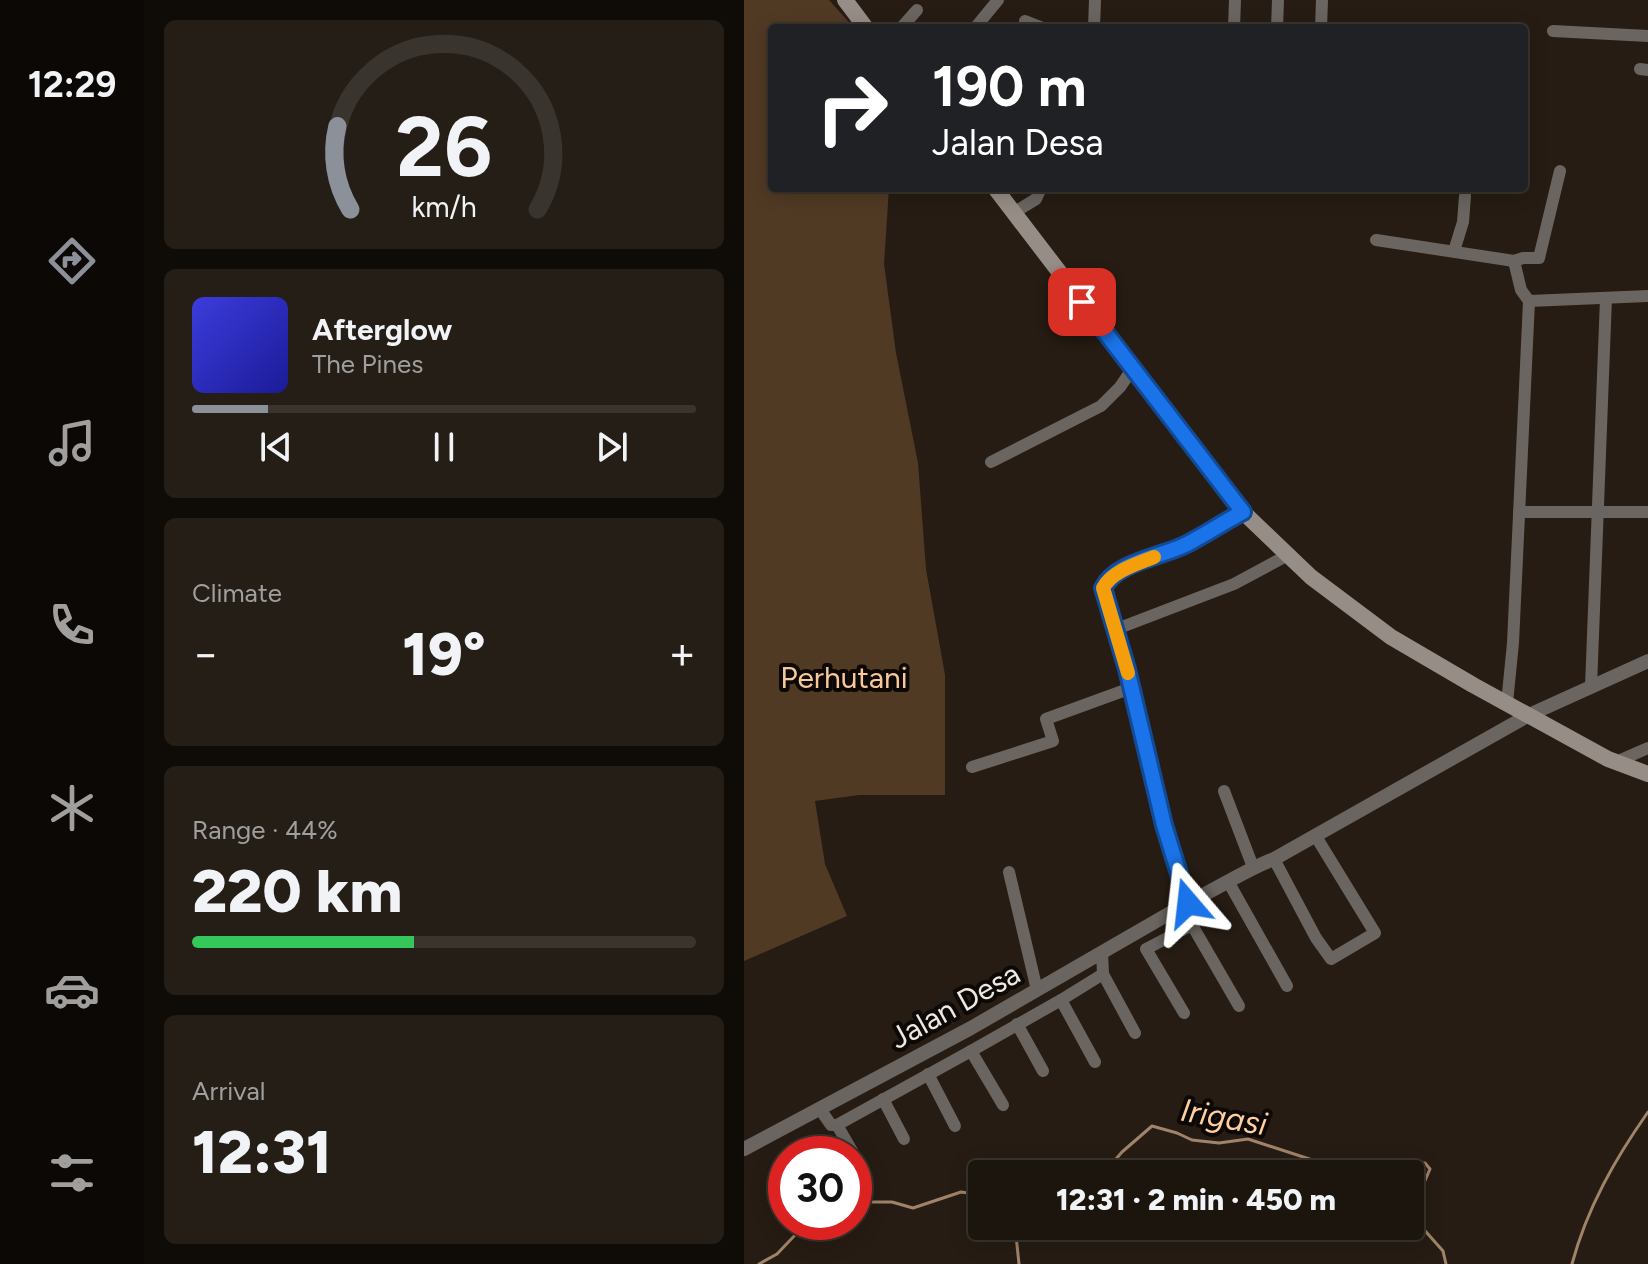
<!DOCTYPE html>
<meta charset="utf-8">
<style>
body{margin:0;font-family:Figtree,sans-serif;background:#251e17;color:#f1f3f6;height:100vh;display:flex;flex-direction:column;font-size:30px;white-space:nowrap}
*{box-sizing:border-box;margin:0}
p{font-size:26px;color:#a09f9e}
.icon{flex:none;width:44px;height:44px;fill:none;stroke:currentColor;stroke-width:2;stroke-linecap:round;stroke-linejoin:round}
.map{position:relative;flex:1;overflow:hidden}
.side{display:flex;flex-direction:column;gap:20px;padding:20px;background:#0f0c08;width:600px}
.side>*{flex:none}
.hud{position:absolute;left:24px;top:24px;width:760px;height:168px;border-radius:8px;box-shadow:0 4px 20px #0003,0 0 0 2px #3a342e;background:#202124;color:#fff;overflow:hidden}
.speed{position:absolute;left:24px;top:1136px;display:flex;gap:16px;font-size:40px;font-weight:700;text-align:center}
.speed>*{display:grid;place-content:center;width:104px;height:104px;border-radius:50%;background:#1c150e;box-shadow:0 4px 20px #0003,0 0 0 2px #3a342e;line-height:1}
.speed .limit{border:12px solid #d22;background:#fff;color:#111}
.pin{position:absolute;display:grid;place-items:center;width:68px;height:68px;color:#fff;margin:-34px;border-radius:16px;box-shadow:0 4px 12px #0006}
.me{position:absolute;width:88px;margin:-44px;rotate:343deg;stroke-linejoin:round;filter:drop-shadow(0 0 6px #0008)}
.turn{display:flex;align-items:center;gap:28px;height:168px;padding:0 32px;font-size:36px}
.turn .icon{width:104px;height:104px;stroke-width:2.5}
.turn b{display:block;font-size:56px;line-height:68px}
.big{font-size:60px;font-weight:800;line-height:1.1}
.side .tile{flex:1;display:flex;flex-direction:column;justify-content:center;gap:12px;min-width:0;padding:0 28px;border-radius:12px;background:#251e17}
.side .dial{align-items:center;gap:0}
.dial svg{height:208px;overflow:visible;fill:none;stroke:#3a342e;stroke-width:7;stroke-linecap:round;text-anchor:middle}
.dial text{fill:#f1f3f6;stroke:none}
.song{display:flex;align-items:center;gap:24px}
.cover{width:96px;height:96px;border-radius:12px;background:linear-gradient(135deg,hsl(240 70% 55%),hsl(240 70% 35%))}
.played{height:8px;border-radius:4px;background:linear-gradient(90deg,#8c9099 15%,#3a342e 15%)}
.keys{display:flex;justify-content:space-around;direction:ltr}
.heat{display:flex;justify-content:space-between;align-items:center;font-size:44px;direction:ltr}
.charge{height:12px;border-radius:6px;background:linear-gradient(90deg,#34c759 44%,#3a342e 0)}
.trip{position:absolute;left:224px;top:1160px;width:456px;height:80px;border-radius:8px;background:#1c150e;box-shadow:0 4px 20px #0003,0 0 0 2px #3a342e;font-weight:800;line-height:80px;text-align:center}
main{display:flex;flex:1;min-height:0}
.tabs{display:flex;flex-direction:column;width:144px;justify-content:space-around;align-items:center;background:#0b0806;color:#a09f9e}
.tabs .icon{width:56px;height:56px}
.tabs .selected{color:#8c9099}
.tabs b{font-size:36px;color:#f1f3f6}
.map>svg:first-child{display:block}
.green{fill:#513a24}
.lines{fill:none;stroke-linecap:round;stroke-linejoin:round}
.stream{stroke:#a08469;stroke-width:3}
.minor{stroke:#6a6560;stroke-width:12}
.tertiary{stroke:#6a6560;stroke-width:14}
.secondary{stroke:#968d86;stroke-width:16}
.route-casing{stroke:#114b97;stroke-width:20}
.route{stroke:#1a73e8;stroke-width:14}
.slow{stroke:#f59e0b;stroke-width:14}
.labels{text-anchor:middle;stroke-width:8;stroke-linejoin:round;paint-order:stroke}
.park-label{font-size:30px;fill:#f8c89b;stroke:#0c0805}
.street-label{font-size:30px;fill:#efe8e2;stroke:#0c0805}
.water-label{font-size:32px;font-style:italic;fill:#ffcfa2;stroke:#0c0805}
</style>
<main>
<nav class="tabs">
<b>12:29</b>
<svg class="icon selected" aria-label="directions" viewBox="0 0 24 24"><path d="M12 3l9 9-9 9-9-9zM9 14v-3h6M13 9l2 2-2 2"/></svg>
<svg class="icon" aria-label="music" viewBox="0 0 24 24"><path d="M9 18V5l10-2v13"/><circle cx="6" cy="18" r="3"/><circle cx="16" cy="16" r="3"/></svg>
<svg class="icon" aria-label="phone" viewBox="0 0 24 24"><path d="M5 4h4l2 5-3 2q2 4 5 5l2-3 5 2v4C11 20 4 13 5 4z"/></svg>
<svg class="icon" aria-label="climate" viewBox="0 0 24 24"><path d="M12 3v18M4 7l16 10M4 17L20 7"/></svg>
<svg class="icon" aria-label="car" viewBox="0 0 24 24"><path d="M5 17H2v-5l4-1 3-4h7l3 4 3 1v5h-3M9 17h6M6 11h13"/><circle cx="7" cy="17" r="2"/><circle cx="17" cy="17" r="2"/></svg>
<svg class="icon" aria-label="filters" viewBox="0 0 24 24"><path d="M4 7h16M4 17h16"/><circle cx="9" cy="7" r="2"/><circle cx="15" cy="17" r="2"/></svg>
</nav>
<section class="side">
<div class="tile dial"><svg viewBox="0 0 100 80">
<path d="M14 69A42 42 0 1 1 86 69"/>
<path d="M14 69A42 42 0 0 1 9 37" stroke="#8c9099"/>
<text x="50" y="56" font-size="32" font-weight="700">26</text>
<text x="50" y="72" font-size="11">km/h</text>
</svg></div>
<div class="tile">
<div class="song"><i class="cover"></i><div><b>Afterglow</b><p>The Pines</p></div></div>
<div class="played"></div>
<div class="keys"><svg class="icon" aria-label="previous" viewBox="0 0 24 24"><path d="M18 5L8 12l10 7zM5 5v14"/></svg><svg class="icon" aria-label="pause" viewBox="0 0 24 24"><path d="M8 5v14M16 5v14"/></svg><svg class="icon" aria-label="next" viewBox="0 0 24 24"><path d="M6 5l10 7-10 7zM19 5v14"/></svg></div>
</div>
<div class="tile"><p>Climate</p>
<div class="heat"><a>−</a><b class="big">19°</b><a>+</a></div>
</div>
<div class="tile"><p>Range · 44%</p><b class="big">220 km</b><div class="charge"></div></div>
<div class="tile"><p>Arrival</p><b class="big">12:31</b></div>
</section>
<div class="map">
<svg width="904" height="1264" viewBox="0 0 904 1264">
<rect width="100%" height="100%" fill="#261c13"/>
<polygon class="green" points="0,0 85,0 110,28 28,28 28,188 145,188 140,264 152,353 174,463 182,569 201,675 201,795 115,795 71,801 81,864 103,916 0,961"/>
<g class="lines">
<g class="stream">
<polyline points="359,1174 378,1152 408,1126 433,1133 448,1140 475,1143 504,1139 593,1168 681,1163 686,1169 680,1183 668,1195 667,1215 699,1251 702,1264"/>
<polyline points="110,1209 126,1202 148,1202 169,1208 217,1192 238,1195"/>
<polyline points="271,1226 275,1264"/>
<polyline points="15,1264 33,1254 53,1233 79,1222"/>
<path d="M828 1264C843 1208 871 1159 904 1112"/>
</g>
<g class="minor">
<polyline points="281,21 299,28"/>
<polyline points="157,28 173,10"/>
<polyline points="231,28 254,0"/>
<polyline points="350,28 351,0"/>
<polyline points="490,28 491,0"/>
<polyline points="533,28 534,0"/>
<polyline points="577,28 578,0"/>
<polyline points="809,31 904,36"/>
<polyline points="896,69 904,70"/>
<polyline points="269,213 292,199 297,188"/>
<polyline points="632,240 770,261 779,258 795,258 816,171"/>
<polyline points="710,251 719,222 721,196"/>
<polyline points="785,301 904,296"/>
<polyline points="247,462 357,406 376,387 389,368"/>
<polyline points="775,512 904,512"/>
<polyline points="370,630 490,584 544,555"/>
<polyline points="847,687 862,298"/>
<polyline points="763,703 769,643 785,301 777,290 770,261"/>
<polyline points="872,762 904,748"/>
<polyline points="228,767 309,741 302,719 387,688"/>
<polyline points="480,791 509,867"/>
<polyline points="530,859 572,938 587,959 631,933 571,835"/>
<polyline points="265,872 293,990"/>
<polyline points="485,883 543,986"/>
<path d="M444 903 420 825 383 669 359 588C373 561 418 557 443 544 462 534 480 522 499 512"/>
<polyline points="448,925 495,1006"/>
<polyline points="358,952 359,974 391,1033"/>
<polyline points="440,1013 402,949 448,925 447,901"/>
<polyline points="273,1024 299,1071"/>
<polyline points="351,1062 317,1000 359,974"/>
<polyline points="184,1074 211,1126"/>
<polyline points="139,1099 160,1139"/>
<polyline points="259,1105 227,1051 317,1000"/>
<polyline points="76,1109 87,1125 93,1125"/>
<polyline points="108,1151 93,1125 227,1051"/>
</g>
<path class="tertiary" d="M0 1149 227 1028 447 901C475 888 501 870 530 859L785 715 904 661"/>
<g class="secondary">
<polyline points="101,0 122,28"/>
<polyline points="251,188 499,512 567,577 647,637 729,685 864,759 904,774"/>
</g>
</g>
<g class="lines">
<defs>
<path id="route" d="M338 302 499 512C480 522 462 534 443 544 418 557 373 561 359 588L383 669 420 825 444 903"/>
</defs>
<use href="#route" class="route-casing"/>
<use href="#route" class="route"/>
<path class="slow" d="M384 673 359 588C368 571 393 564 410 557"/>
</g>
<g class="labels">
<g class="park-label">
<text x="100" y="688">Perhutani</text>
</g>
<g class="street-label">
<text transform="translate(211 1006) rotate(-29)" y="10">Jalan Desa</text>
</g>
<g class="water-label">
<text transform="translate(480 1117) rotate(10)" y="11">Irigasi</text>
</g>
</g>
</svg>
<div class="speed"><div class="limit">30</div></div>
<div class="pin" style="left:338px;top:302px;background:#d93025"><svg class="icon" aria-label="arrive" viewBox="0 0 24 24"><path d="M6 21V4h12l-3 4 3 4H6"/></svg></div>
<svg class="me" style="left:444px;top:903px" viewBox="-20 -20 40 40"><path d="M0-17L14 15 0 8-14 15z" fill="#1a73e8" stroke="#fff" stroke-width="4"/></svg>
<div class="trip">12:31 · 2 min · 450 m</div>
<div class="hud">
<div class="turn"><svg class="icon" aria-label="right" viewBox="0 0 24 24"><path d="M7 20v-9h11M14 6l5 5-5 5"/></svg><div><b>190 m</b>Jalan Desa</div></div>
</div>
</div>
</main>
